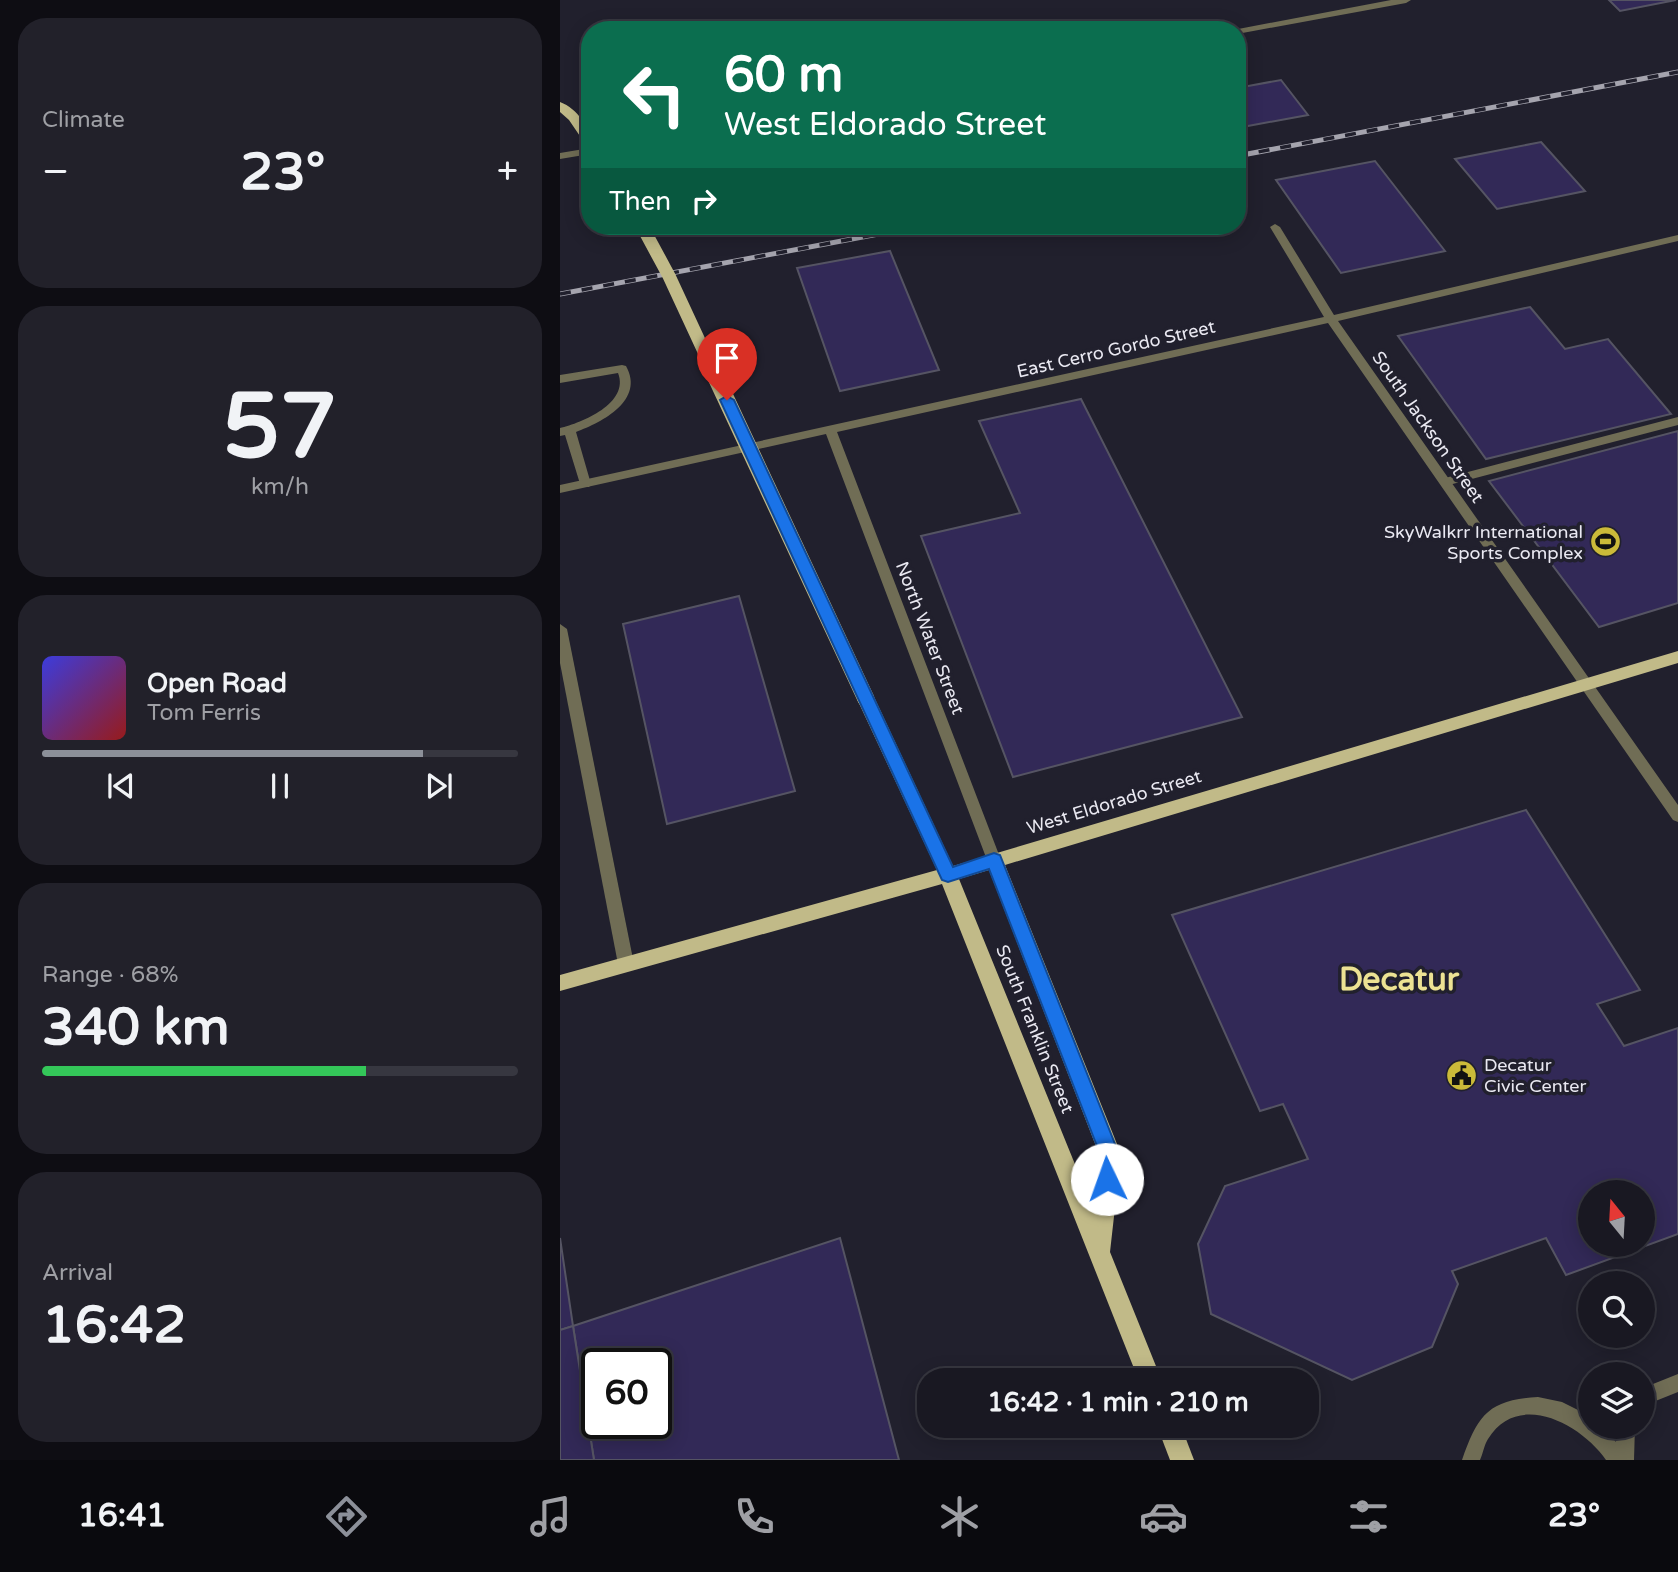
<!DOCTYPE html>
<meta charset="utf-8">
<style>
body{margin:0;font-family:"Varela Round",sans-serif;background:#22212a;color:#f1f3f6;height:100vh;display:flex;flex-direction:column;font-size:26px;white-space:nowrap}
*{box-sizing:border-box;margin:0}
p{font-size:23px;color:#9fa0a5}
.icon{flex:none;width:38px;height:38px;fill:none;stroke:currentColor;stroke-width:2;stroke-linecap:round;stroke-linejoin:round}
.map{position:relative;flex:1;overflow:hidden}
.drawer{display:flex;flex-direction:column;gap:18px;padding:18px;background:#0e0d13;width:560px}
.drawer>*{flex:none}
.guide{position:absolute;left:21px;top:21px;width:665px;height:214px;border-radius:28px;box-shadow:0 4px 18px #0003,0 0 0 2px #373740;background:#0b6e4f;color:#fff;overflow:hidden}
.needle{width:46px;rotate:342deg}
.buttons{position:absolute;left:1018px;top:1180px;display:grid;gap:14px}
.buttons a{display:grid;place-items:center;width:77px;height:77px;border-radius:50%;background:#191822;box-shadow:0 4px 18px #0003,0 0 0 2px #373740;font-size:35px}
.speed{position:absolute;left:21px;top:1348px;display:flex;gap:14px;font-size:35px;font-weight:700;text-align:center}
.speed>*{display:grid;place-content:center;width:91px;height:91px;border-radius:50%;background:#191822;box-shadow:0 4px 18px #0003,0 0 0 2px #373740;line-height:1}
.speed .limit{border:4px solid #111;border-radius:10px;background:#fff;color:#111}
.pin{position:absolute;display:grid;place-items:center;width:60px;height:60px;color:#fff;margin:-72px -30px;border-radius:50% 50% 50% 0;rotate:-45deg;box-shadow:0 0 7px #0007}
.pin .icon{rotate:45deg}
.me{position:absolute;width:77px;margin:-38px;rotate:357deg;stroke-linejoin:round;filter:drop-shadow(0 0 5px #0008)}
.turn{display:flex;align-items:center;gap:24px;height:147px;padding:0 28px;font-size:32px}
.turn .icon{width:91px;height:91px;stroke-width:2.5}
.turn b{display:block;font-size:49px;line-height:60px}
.then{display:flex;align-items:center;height:66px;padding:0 28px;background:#0003;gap:14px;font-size:26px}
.big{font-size:52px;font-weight:800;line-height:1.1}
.drawer .card{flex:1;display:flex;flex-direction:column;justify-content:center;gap:10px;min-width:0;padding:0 24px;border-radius:28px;background:#22212a}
.drawer .dial{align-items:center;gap:0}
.dial b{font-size:91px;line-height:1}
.song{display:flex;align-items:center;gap:21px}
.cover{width:84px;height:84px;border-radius:10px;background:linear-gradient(135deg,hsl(240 70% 55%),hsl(0 70% 35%))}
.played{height:7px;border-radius:4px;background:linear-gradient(90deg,#8c9099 80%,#373740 80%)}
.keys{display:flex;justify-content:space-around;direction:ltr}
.heat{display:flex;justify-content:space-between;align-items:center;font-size:38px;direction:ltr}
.charge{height:10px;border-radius:5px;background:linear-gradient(90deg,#34c759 68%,#373740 0)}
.trip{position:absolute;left:357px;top:1368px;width:402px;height:70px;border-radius:28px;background:#191822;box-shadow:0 4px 18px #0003,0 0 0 2px #373740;font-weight:800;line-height:70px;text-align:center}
.tabs{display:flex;height:112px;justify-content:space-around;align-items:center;background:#0a0a0e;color:#9fa0a5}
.tabs .icon{width:49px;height:49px}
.tabs .on{color:#8c9099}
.tabs b{font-size:32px;color:#f1f3f6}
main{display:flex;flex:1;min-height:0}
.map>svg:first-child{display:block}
.building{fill:#322957;stroke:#555463;stroke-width:2;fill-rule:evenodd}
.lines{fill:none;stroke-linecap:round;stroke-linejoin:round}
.lane{fill:#706d55;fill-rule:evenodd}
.street{fill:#706d55;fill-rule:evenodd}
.primary{fill:#c1ba88;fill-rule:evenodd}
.rail-casing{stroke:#a5a4ae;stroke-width:5}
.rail{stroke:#21202d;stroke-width:3.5;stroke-dasharray:11;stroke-linecap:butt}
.primary-bridge-far1{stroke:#c1ba88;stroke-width:13}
.primary-bridge{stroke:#c1ba88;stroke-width:17}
.route{fill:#1a73e8;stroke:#114b97;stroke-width:2}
.labels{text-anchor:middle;stroke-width:7;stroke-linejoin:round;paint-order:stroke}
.street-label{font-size:18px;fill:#eae9f2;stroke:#21202d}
.poi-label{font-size:18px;fill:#eae9f2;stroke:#21202d;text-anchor:end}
.town-label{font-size:32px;font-weight:bold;fill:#ece293;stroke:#21202d}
</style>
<main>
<section class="drawer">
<div class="card"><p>Climate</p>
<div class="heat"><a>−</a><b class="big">23°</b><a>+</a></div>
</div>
<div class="card dial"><b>57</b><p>km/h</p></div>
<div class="card">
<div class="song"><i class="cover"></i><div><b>Open Road</b><p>Tom Ferris</p></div></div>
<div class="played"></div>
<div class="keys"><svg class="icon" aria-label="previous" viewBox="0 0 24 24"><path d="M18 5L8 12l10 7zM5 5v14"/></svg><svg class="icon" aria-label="pause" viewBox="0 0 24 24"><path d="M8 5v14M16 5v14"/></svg><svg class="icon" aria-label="next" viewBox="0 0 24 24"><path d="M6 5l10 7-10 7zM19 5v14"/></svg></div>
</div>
<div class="card"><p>Range · 68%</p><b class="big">340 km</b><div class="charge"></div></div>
<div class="card"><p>Arrival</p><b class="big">16:42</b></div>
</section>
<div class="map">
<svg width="1118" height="1460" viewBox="0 0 1118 1460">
<rect width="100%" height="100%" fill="#21202d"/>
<g class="building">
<polygon points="1049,0 1116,0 1060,11"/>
<polygon points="721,80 748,115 677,128 677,88"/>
<polygon points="981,142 1025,191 937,209 895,159"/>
<polygon points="815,161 885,251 781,273 716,180"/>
<polygon points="330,251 379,370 280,391 237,268"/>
<polygon points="970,307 1005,349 1048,339 1111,414 926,459 838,336"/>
<polygon points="521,399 682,717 453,777 361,536 460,513 419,421"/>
<polygon points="1118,431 1118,603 1039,627 929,481"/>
<polygon points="179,596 235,791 107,824 63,624"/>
<path d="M966 810 1080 990 1037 1004 1064 1046 1118 1028V1234L1006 1275 986 1238 892 1271 898 1284 872 1347 792 1380 651 1314 638 1244 665 1186 748 1159 723 1104 700 1111 612 915ZM1031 1192H1083V1244H1031Z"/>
<polygon points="0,1238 13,1326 0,1330"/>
<path d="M280 1238 339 1460H34L13 1326ZM37 1363H96V1423H37Z"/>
<polygon points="13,1326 34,1460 0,1460 0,1330"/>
</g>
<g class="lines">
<g class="lane">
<path d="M62 365 66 366C85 400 43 422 16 432L31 484 29 487H21L5 435 0 436V428C22 423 70 403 58 373L0 383V375Z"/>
<polygon points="1118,417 1118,425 885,486 879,482 885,478"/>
<polygon points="0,624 7,629 74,964 72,969 66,971 60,969 58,964 0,663"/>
</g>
<g class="street">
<polygon points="831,0 851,0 846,3 677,34 677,30 673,30"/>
<polygon points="30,148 30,154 0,159 0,153"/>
<polygon points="715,224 720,227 774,315 1118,235 1118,241 778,321 1118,805 1118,822 1113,820 768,323 277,432 441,860 439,864 434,866 429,864 427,860 266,434 0,493 0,485 764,317 710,227"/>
<polygon points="1118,1374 1118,1392 1083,1406 1083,1388"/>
<path d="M978 1397 1002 1402 1030 1416 1031 1426H1042L1056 1442 1057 1426H1075L1074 1460H1046C1021 1424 958 1390 928 1439 924 1445 923 1454 920 1460H902C918 1415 928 1400 978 1397Z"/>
</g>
<g class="primary">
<path d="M0 102C18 109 30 127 30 146L26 145 9 120 0 112Z"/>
<path d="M1118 651V663L445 865 561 1154 550 1252 602 1381H579L382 884 0 991V975L377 870 297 699 300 694H312L315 699 393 866ZM429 870 539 1154 534 1211 399 879Z"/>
<polygon points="597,1426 621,1426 634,1460 610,1460"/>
</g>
<defs>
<g id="rail">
<polyline points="677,156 1118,72"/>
<polyline points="0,294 361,226"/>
</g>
</defs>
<use href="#rail" class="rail-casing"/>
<use href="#rail" class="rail"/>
<polyline class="primary-bridge-far1" points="82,226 109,276 154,373"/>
<polyline class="primary-bridge" points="153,371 306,699"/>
</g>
<polygon class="route" points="167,396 174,400 393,867 434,853 440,855 442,860 559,1154 554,1185 547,1188 540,1185 538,1179 540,1154 429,869 388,882 382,880 160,400"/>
<defs>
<symbol id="stadium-disc" viewBox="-11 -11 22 22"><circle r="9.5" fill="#cbba39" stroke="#21202d"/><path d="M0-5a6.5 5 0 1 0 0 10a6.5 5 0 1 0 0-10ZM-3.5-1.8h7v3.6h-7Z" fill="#111"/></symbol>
<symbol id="civic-disc" viewBox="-11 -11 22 22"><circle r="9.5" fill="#cbba39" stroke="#21202d"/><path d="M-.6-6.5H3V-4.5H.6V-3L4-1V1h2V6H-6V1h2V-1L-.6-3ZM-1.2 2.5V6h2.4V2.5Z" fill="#111"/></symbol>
</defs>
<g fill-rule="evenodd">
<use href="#stadium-disc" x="1028" y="524" width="35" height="35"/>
<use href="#civic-disc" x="884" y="1058" width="35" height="35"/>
</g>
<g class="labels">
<g class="street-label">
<text transform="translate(556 349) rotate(-13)" y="6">East Cerro Gordo Street</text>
<text transform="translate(868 427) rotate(55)" y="6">South Jackson Street</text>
<text transform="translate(370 638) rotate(69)" y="6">North Water Street</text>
<text transform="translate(554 802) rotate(-17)" y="6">West Eldorado Street</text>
<text transform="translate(475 1029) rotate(68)" y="6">South Franklin Street</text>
</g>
<g class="poi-label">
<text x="1023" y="538">SkyWalkrr International<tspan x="1023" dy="21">Sports Complex</tspan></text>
<text x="924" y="1071" text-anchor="start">Decatur<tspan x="924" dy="21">Civic Center</tspan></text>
</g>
<g class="town-label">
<text x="839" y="990">Decatur</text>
</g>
</g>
</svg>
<div class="buttons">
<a><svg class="needle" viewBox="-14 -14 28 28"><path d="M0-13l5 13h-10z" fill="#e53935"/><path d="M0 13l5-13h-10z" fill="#9fa0a5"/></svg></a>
<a><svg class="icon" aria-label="search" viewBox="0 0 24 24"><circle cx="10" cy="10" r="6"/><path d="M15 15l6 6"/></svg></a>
<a><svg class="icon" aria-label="layers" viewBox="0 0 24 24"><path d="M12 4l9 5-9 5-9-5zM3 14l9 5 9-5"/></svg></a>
</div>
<div class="speed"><div class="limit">60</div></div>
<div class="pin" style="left:167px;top:400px;background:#d93025"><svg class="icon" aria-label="arrive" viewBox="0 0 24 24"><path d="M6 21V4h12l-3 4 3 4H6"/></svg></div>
<svg class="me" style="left:547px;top:1179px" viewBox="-20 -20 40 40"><circle r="19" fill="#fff"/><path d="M0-13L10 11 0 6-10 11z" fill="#1a73e8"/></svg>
<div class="trip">16:42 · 1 min · 210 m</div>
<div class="guide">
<div class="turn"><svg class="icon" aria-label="left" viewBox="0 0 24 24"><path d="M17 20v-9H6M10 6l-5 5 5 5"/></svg><div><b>60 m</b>West Eldorado Street</div></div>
<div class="then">Then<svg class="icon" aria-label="right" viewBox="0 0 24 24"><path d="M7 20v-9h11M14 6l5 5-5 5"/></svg></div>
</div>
</div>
</main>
<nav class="tabs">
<b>16:41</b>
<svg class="icon on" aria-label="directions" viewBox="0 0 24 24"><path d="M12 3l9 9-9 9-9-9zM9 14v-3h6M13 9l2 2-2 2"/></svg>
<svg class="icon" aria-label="music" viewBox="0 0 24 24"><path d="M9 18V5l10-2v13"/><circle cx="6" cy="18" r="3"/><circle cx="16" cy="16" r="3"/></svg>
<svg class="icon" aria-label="phone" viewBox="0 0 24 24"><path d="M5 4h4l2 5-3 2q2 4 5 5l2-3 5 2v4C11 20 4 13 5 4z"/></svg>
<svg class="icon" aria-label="climate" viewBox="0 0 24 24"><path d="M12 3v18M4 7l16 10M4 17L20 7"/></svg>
<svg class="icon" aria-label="car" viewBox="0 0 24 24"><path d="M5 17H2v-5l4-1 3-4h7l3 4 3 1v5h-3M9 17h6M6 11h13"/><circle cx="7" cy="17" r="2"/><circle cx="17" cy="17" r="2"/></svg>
<svg class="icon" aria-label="filters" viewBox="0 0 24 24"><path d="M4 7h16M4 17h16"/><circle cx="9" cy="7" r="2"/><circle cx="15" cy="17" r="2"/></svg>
<b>23°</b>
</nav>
